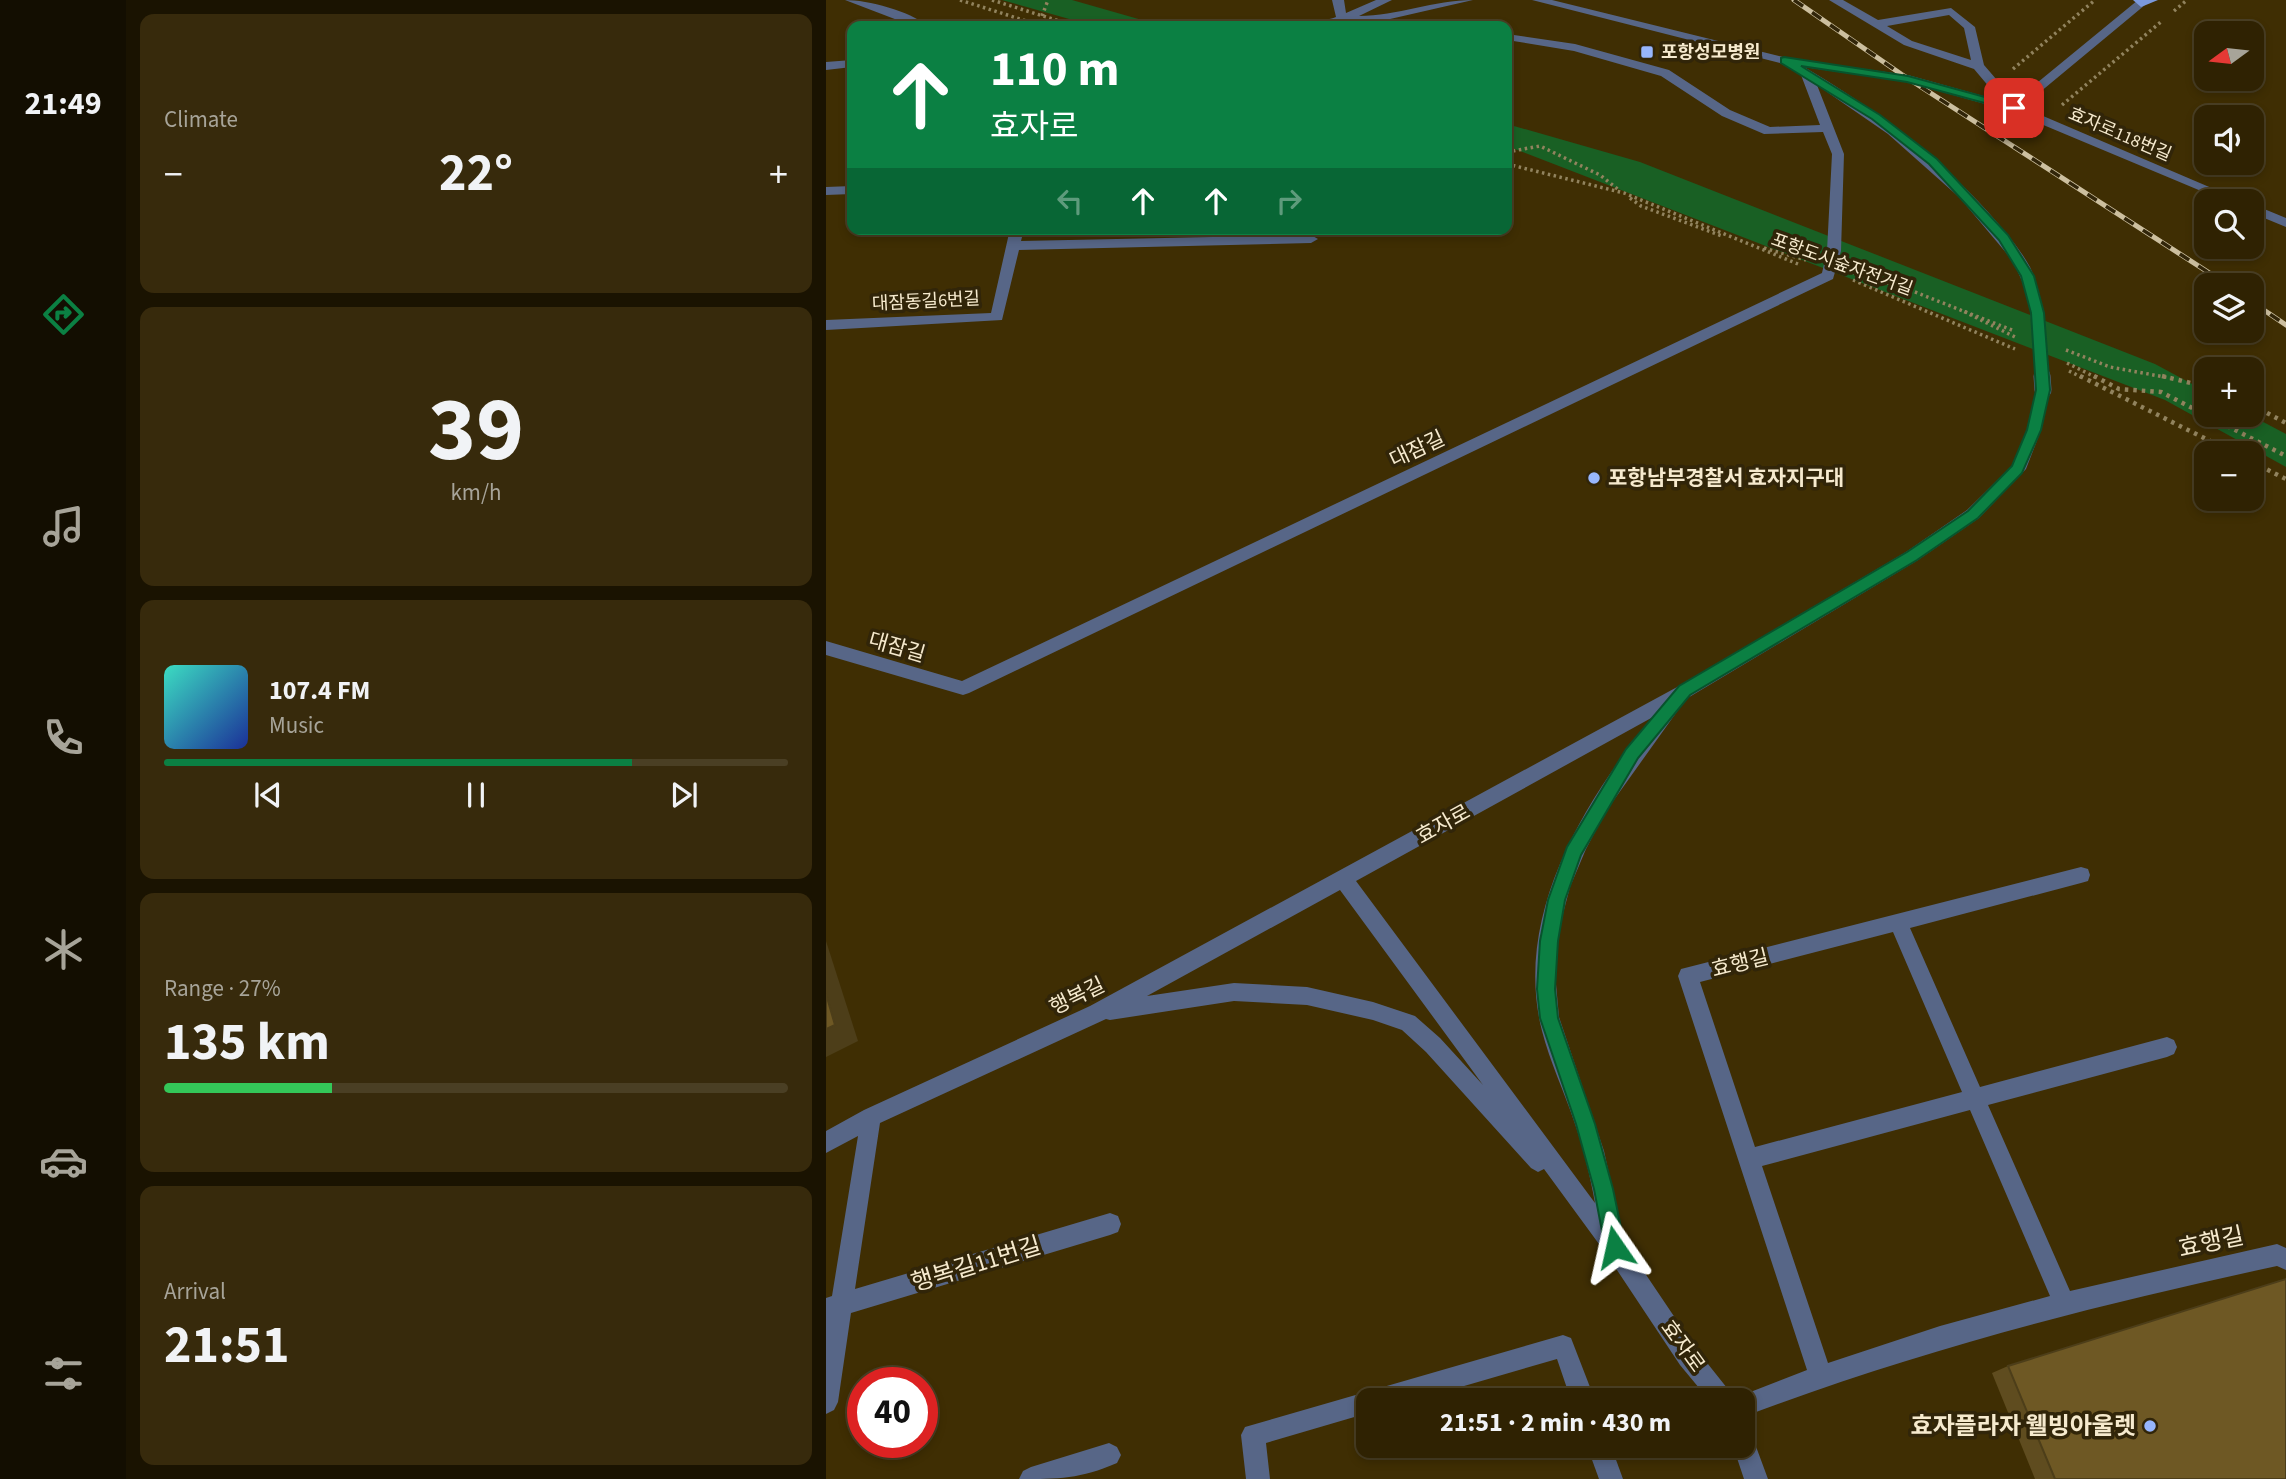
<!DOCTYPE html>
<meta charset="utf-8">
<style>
body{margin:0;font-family:"Source Sans 3","Noto Sans KR",sans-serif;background:#372a0c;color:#f1f3f6;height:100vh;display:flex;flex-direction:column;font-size:26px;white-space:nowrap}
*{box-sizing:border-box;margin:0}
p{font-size:23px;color:#a7a499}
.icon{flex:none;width:38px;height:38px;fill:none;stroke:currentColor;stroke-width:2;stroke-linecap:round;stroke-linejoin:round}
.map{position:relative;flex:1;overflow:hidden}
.panel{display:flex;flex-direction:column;gap:14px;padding:14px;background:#1a1301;width:700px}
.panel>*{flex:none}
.top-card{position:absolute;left:21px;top:21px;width:665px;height:214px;border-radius:14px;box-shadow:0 4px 10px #0003,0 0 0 2px #4a3f24;background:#0b8043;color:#fff;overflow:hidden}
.needle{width:46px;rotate:255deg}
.fabs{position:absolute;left:1368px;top:21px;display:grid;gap:14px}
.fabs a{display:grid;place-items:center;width:70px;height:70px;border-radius:14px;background:#2f2202;box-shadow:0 4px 10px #0003,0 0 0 2px #4a3f24;font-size:35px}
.speed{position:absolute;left:21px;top:1367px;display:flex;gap:14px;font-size:35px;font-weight:700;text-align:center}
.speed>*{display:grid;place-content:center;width:91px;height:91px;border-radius:50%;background:#2f2202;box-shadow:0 4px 10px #0003,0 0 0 2px #4a3f24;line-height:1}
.speed .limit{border:10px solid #d22;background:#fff;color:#111}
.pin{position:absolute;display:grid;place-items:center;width:60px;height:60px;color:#fff;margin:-30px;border-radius:14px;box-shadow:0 4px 10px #0006}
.me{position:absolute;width:77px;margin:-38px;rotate:349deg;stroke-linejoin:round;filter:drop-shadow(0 0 5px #0008)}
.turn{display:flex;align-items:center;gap:24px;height:147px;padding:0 28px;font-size:32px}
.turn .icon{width:91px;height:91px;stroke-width:2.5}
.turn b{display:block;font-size:49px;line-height:60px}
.lanes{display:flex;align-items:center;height:66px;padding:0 28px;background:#0003;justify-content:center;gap:35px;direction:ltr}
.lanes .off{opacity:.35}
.big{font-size:52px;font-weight:700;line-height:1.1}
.panel .widget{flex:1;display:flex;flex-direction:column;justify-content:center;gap:10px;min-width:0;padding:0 24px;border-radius:14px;background:#372a0c}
.panel .dial{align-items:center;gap:0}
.dial b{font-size:91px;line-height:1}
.song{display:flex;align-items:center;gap:21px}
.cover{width:84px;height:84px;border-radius:10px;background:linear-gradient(135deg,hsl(170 70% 55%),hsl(230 70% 35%))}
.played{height:7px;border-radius:4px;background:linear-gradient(90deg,#0b8043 75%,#4a3f24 75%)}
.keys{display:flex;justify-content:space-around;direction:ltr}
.heat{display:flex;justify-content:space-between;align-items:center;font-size:38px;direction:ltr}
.charge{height:10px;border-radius:5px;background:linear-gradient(90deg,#34c759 27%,#4a3f24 0)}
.trip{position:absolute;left:530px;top:1388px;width:399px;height:70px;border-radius:14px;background:#2f2202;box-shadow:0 4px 10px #0003,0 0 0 2px #4a3f24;font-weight:700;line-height:70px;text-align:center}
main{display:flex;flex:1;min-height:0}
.menu{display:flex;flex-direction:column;width:126px;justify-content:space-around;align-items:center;background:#130e01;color:#a7a499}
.menu .icon{width:49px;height:49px}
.menu .current{color:#0b8043}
.menu b{font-size:32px;color:#f1f3f6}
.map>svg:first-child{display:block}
.green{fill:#196024}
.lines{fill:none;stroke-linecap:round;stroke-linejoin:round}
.path-far1{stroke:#91835e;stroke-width:3.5;stroke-dasharray:2.5 3.5;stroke-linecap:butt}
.path{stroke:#91835e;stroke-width:4.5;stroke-dasharray:3.5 5;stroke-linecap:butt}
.minor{fill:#576687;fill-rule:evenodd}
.major{fill:#7b99dd;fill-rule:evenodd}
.rail-casing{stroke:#ccbf9f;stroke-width:5}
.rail{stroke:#312509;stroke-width:3.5;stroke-dasharray:11;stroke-linecap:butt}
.minor-bridge-far1{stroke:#576687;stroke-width:13}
.minor-bridge{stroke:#576687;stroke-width:17}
.wall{fill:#5f4c1f}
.shaded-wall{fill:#4d3e19}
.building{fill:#6e5824;stroke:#4d3e19;stroke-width:2}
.route{fill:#0b8043;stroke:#07532c;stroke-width:2}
.poi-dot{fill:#97b6fd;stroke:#312509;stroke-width:2.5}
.labels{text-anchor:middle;stroke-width:7;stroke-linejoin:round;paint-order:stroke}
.far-poi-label{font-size:18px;font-weight:bold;fill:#f6eace;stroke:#312509;text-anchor:start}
.far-street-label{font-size:18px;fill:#f6eace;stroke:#312509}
.street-label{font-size:21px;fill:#f6eace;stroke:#312509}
.poi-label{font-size:21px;font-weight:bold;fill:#f6eace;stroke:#312509;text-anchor:start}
.near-street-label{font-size:24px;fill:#f6eace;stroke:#312509}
.near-poi-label{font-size:24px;font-weight:bold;fill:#f6eace;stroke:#312509;text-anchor:end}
</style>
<main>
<nav class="menu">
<b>21:49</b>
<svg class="icon current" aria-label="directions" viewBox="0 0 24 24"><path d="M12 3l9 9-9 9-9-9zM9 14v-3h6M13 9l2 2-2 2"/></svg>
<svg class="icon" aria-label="music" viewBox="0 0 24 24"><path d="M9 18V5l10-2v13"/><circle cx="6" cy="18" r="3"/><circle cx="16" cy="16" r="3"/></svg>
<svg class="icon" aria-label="phone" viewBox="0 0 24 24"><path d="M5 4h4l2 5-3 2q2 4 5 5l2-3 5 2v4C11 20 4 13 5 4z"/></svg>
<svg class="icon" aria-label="climate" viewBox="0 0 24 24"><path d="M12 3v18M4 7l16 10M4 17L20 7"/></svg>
<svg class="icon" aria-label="car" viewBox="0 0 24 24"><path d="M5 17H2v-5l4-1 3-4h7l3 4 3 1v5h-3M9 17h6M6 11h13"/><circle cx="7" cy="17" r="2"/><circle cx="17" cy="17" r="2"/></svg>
<svg class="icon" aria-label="filters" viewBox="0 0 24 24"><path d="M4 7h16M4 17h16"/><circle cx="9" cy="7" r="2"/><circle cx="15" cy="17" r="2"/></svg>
</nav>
<section class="panel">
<div class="widget"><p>Climate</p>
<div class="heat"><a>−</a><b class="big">22°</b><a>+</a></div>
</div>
<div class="widget dial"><b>39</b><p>km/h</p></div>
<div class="widget">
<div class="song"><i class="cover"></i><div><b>107.4 FM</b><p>Music</p></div></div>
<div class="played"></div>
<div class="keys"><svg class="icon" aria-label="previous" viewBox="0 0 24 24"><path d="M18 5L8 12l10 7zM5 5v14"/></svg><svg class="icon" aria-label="pause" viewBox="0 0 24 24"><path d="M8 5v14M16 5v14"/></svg><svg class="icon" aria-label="next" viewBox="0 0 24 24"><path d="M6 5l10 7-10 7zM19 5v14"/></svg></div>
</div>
<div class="widget"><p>Range · 27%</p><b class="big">135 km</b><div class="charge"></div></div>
<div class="widget"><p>Arrival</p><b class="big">21:51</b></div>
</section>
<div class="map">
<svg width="1460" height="1479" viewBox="0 0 1460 1479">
<rect width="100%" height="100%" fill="#3f2e03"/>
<g class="green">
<polygon points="176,0 246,0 337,26 268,26"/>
<polygon points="681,124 814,162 1329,364 1381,392 1381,415 1424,415 1460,434 1460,467 1339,400 681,146"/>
</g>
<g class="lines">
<g class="path-far1">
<polyline points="134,0 216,26"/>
<polyline points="166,0 249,26"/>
<polyline points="1348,11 1361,0"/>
<polyline points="216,16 222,0"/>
<polyline points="1187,69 1269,0"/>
<polyline points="1236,105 1336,21"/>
<polyline points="681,152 714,146 774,175 794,191"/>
<polyline points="681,164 798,193 972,264"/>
<polyline points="804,198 815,206 896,236"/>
<polyline points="938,248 980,260"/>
<polyline points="1026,272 1084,290 1137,311"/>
<polyline points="1027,280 1189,349"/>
<polyline points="1186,330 1137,311 1189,337"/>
<polyline points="1240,350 1284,367 1344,378"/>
<polyline points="1241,363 1271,378"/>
<polyline points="1243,371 1257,378"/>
</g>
<g class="path">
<polyline points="1254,376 1408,453"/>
<polyline points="1268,376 1293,389 1335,392 1460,456"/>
<polyline points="1336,376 1381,387"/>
<polyline points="1426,405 1460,423"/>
<polyline points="1426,462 1460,479"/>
</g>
<g class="minor">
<path d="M19 0C42 0 84 11 101 26H87Z"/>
<path d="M506 0H518L520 13 550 0H566L533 16C571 16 608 0 647 0L551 22 466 26C478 18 496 23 510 17Z"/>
<path d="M706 0H726L965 59 1082 75 1175 101 1148 69 1078 45 1003 0H1017L1052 20 1125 8 1149 27 1158 65 1189 101 1312 0H1325L1196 107 1416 201H1399L1184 111 1081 82 978 67C1046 107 1109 153 1162 212 1177 229 1193 247 1204 267 1211 282 1214 297 1218 313L1216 316H1206L1196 281 1187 261 1134 198 1062 134 991 85 1018 154 1015 251 1007 279 143 693 137 695 0 655V641L136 681 996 273 1001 251 1006 154 997 132 938 134 896 116 835 76 748 51 681 40V34L749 44 843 70 904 110 944 127 994 125 975 75 954 63ZM1123 15 1138 28 1145 60 1086 41 1061 26Z"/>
<polygon points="26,60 26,67 0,70 0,62"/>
<polygon points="26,186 26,194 0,195 0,187"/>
<polygon points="1426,204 1460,218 1460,227 1426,213"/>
<polygon points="184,229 198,229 195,241 485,235 492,239 485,243 193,250 176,320 0,330 0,320 165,313"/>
<path d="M1217 385 1224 390 1215 430 1200 469 1153 518 1092 560 860 699 780 811 760 849 744 887 733 929 729 973 733 1017 778 1151 798 1242 870 1349 909 1398 981 1370 852 976 855 969 1255 867 1262 869 1264 875 1262 881 1255 883 1084 928 1154 1087 1341 1037 1348 1040 1351 1047 1348 1054 1341 1057 1162 1105 1244 1291 1451 1244 1460 1248V1270L1451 1266C1269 1305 1091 1351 917 1417V1400H883L854 1365 781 1255 718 1169 712 1172 705 1168 600 1052 576 1030 547 1020 481 1005 408 1001 284 1020 280 1019 54 1123 29 1289 284 1213 292 1216 295 1224 292 1232 284 1235 25 1313 12 1402 8 1410 0 1414V1298L6 1296 32 1136 0 1153V1131L38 1110 264 1006 853 686 1080 552 1141 510 1186 466 1201 430 1210 390ZM827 717C757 802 687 917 716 1031 724 1062 738 1091 748 1121 757 1147 764 1175 769 1203L530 881ZM514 890 657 1085 614 1038 589 1016 547 1002 481 987 408 983 321 996ZM1067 932 1136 1092 929 1147 874 982ZM1144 1110 1224 1296 1114 1326 1002 1363 936 1166Z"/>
<polygon points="737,1335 745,1338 769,1400 745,1400 731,1359 590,1400 542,1400 542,1413 440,1443 444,1479 420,1479 415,1435 419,1427"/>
<polygon points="917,1429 925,1433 942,1479 918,1479 907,1446 917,1446"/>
<path d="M283 1443 291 1447 295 1455 291 1463C254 1479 233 1479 193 1479L197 1471 205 1467Z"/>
<polygon points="761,1446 785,1446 797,1479 773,1479"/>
</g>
<polygon class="major" points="1307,0 1332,0 1315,7"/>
<defs>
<g id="rail">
<polyline points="968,0 1075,74 1402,285"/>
<polyline points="1426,302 1460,325"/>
</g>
</defs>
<use href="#rail" class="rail-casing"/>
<use href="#rail" class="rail"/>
<polyline class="minor-bridge-far1" points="1211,313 1216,378"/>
<polyline class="minor-bridge" points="1216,376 1217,390"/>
</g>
<polygon class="wall" points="1182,1366 1460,1479 1209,1479 1166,1373"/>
<polygon class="shaded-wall" points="0,941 32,1041 0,1057"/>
<g class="building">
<polygon points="0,994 9,1025 0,1029"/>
<polygon points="1460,1279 1460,1479 1229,1479 1182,1366"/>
</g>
<polygon class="route" points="958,57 1082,76 1192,106 1192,110 1188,111 1081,82 975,66 1054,115 1111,159 1182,235 1208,276 1218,313 1224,390 1215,430 1196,473 1152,518 1091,560 864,695 812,758 755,855 739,900 732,941 729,989 732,1018 769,1124 787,1189 799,1247 796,1254 789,1257 782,1254 779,1247 768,1189 750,1124 714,1018 711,989 714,941 722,900 741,847 800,749 853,686 1081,552 1142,511 1186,466 1201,430 1210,390 1205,313 1195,276 1173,240 1103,164 1046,119 955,63 955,58"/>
<g class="poi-dot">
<rect x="814" y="45" width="14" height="14" rx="3.5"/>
<circle cx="768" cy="478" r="7"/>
<circle cx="1324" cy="1426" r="7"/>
</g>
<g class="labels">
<g class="far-poi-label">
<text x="835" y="58">포항성모병원</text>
</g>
<g class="far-street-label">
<text transform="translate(1294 134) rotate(23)" y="6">효자로118번길</text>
<text transform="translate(1016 264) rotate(20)" y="6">포항도시숲자전거길</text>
<text transform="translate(100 301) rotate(-3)" y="6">대잠동길6번길</text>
</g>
<g class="street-label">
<text transform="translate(591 449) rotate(-25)" y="7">대잠길</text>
<text transform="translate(71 647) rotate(16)" y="7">대잠길</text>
<text transform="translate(617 824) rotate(-29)" y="7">효자로</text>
<text transform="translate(914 963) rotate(-14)" y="7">효행길</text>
<text transform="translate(251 996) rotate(-26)" y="7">행복길</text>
<text transform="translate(857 1346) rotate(54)" y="7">효자로</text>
</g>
<g class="poi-label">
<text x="782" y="485">포항남부경찰서 효자지구대</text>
</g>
<g class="near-street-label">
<text transform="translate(1385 1242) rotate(-12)" y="8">효행길</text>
<text transform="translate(150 1264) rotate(-17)" y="8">행복길11번길</text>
</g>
<g class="near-poi-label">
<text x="1310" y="1434">효자플라자 웰빙아울렛</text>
</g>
</g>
</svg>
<div class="fabs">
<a><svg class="needle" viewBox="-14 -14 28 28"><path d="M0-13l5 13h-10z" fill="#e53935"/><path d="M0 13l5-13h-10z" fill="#a7a499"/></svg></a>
<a><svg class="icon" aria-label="sound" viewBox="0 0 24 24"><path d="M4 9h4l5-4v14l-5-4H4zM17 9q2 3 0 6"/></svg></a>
<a><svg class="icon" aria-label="search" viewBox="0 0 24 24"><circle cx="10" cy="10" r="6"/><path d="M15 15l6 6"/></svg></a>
<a><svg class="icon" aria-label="layers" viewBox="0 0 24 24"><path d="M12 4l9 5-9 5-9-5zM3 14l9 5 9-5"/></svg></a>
<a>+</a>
<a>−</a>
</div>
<div class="speed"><div class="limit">40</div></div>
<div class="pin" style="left:1188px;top:108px;background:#d93025"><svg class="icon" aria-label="arrive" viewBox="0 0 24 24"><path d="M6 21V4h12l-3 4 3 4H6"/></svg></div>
<svg class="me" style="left:789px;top:1247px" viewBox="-20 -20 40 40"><path d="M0-17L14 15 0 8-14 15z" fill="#0b8043" stroke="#fff" stroke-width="4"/></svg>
<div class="trip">21:51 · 2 min · 430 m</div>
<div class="top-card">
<div class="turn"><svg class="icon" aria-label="ahead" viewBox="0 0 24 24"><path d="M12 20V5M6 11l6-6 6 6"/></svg><div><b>110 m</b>효자로</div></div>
<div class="lanes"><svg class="icon off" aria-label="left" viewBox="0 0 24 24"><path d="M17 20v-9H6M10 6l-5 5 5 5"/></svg><svg class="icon" aria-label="ahead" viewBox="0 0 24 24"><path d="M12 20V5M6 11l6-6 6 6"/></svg><svg class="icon" aria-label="ahead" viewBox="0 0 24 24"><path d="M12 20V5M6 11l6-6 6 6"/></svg><svg class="icon off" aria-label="right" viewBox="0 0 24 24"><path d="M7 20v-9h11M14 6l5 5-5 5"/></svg></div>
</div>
</div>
</main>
